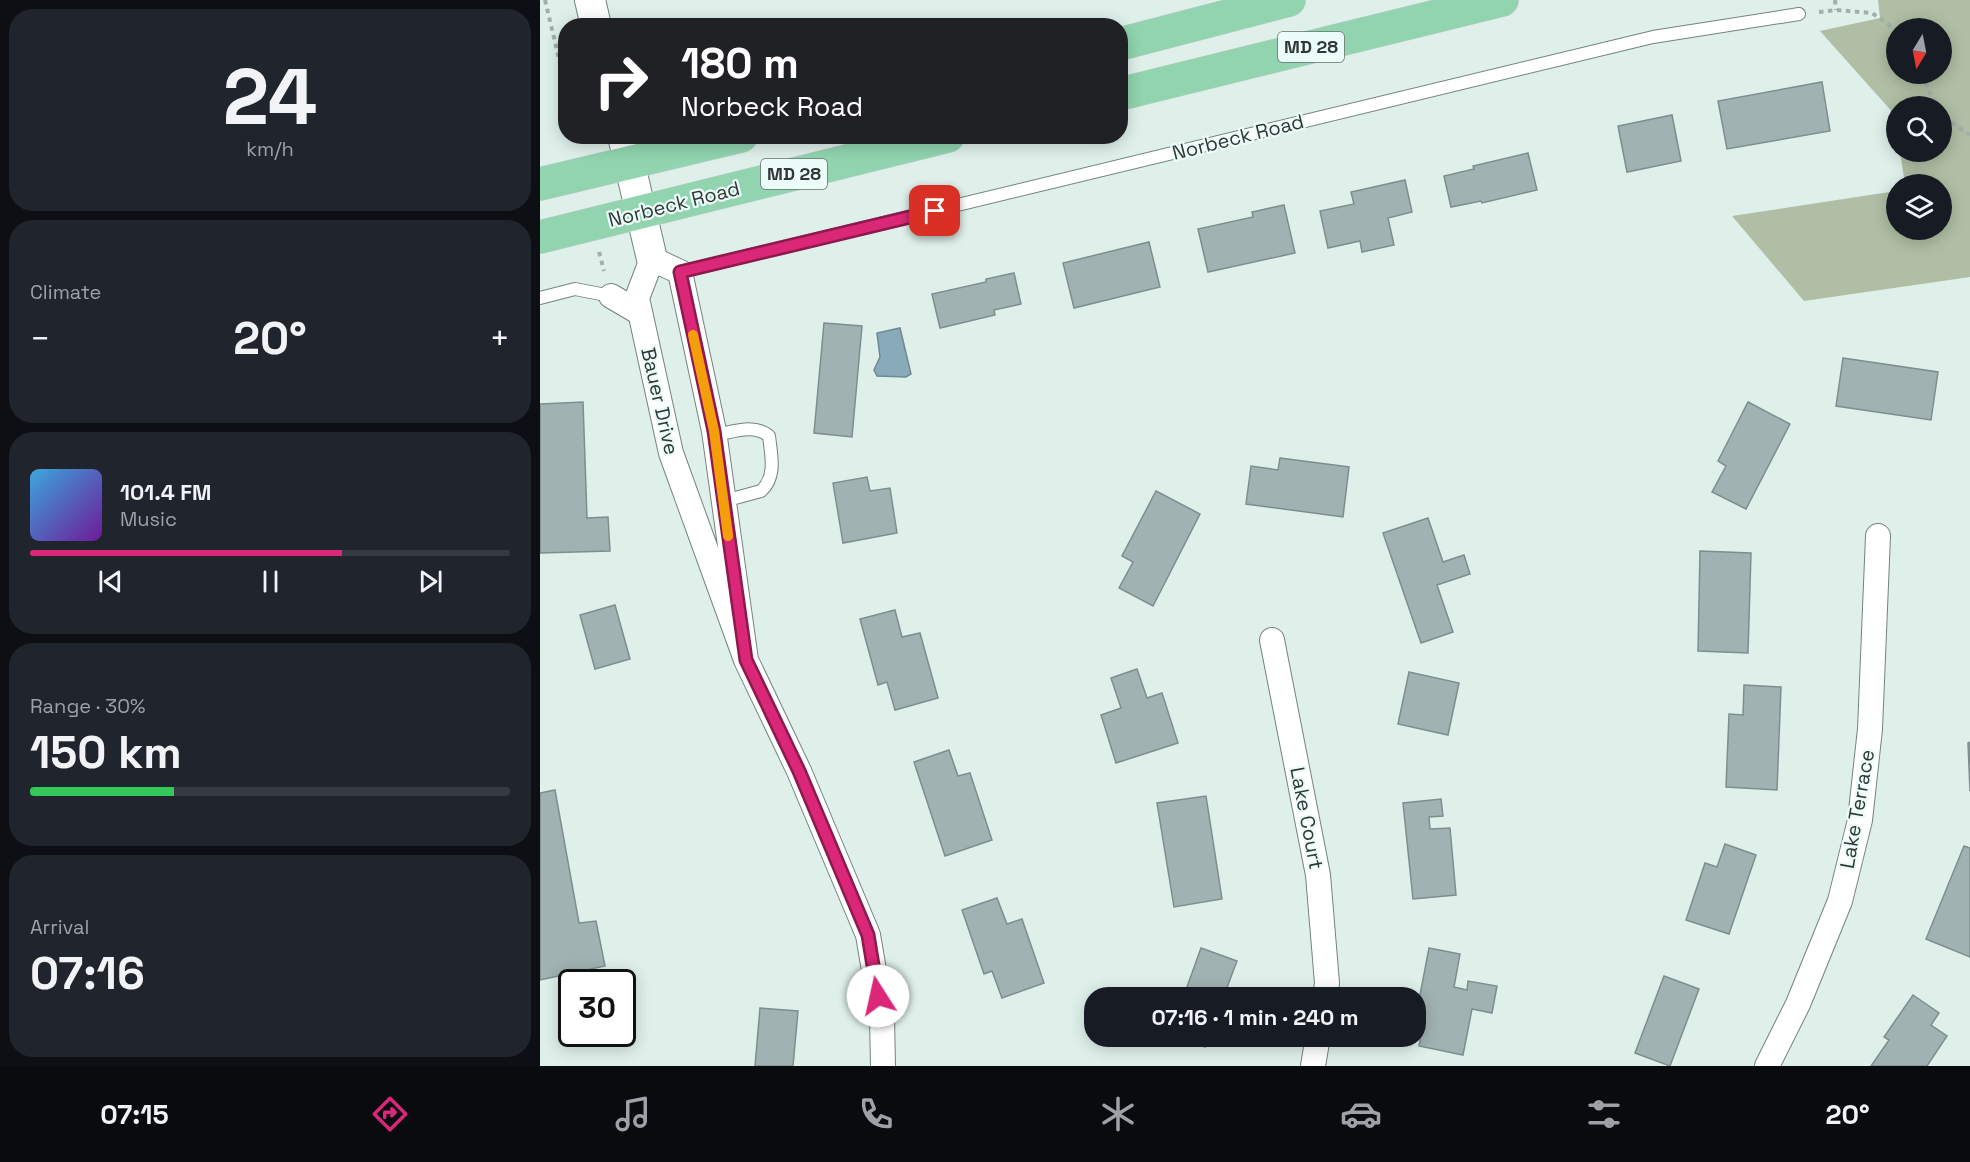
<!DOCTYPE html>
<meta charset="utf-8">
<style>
body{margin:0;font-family:"Space Grotesk",sans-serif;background:#20242c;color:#f1f3f6;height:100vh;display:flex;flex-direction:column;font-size:22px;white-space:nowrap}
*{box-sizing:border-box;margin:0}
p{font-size:20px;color:#9ea1a6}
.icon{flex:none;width:33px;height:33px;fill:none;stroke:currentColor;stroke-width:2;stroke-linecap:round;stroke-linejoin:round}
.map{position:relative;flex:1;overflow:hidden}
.details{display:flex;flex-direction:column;gap:9px;padding:9px;background:#0d0f14;width:540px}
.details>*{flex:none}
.hud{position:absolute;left:18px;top:18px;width:570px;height:126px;border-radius:24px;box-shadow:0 3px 15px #0003;background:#202124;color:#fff;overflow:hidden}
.needle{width:39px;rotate:190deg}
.tools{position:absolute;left:1346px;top:18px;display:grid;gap:12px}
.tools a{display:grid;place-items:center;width:66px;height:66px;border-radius:50%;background:#171b24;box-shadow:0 3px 15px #0003;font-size:30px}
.speed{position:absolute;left:18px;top:969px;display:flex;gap:12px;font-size:30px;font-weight:700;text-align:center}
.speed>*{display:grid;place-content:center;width:78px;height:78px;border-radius:50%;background:#171b24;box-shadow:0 3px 15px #0003;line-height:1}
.speed .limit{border:3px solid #111;border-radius:9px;background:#fff;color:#111}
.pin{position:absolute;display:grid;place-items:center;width:51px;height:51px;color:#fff;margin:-26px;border-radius:12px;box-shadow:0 3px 9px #0006}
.me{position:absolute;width:66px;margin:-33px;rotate:350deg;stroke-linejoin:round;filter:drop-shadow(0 0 4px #0008)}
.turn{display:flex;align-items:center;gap:21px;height:126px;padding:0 24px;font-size:27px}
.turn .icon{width:78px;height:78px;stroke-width:2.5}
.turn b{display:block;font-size:42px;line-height:51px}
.big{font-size:45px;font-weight:600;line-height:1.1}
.details .tile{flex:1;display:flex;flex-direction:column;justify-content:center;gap:9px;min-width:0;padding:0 21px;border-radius:24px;background:#20242c}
.details .dial{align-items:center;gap:0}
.dial b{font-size:78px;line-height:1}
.song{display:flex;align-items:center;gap:18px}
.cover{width:72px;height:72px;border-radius:9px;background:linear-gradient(135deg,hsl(200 70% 55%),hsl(280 70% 35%))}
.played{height:6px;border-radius:3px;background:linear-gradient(90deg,#db2777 65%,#363941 65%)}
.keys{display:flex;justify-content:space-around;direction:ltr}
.heat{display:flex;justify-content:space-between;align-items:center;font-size:33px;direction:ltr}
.charge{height:9px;border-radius:4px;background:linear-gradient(90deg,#34c759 30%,#363941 0)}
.trip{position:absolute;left:544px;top:987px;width:342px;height:60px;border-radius:24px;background:#171b24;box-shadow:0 3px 15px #0003;font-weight:600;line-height:60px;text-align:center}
.tabs{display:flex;height:96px;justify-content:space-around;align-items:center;background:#090b0e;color:#9ea1a6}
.tabs .icon{width:42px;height:42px}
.tabs .active{color:#db2777}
.tabs b{font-size:27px;color:#f1f3f6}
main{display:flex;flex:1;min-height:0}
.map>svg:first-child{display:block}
.green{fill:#afbea4;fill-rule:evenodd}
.water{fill:#89aab8;stroke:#6f8891;stroke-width:1.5}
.building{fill:#a1b2b3;stroke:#7e8e8f;stroke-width:1.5}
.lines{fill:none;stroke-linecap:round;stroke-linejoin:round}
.service-casing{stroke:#73837f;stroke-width:14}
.minor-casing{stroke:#73837f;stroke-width:26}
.tertiary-casing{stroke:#73837f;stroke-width:32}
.primary-casing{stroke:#cecfcf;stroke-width:34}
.path{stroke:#a2afab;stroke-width:4;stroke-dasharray:4.5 4.5;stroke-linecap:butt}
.service{stroke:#fff;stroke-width:12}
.minor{stroke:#fff;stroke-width:24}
.tertiary{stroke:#fff;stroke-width:30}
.primary{stroke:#91d4af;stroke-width:33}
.route-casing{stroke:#8e194d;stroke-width:15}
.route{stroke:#db2777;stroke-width:10}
.slow{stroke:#f59e0b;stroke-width:10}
.labels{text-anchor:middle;stroke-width:4.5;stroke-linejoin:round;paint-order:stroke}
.shield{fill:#ecfdf9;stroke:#697270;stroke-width:1.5}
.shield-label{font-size:18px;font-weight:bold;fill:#313736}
.street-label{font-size:20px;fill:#313736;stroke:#ecfdf9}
</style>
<main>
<section class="details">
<div class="tile dial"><b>24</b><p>km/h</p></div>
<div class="tile"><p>Climate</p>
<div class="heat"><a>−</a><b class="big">20°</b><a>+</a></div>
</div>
<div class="tile">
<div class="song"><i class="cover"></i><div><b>101.4 FM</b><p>Music</p></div></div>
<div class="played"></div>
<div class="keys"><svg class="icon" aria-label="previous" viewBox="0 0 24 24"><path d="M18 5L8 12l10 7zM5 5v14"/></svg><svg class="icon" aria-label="pause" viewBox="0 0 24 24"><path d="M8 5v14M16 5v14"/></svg><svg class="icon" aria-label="next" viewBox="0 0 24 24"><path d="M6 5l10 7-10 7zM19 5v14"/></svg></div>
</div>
<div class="tile"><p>Range · 30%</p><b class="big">150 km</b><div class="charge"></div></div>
<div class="tile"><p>Arrival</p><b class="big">07:16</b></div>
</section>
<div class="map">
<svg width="1430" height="1066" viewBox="0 0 1430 1066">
<rect width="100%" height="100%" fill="#dff0eb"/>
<path class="green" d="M1338 0H1430V277L1264 301 1192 216 1356 191V230H1401V184H1365L1360 152H1401V106H1356V124L1355 115 1280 31 1340 18ZM1356 28H1401V74H1356Z"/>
<polygon class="water" points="360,328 371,374 366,377 337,376 334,370 340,357 337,333"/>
<g class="building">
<polygon points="1282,82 1290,131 1187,149 1178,101"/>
<polygon points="1132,115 1141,161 1087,172 1078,126"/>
<polygon points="988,153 997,190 942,203 941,201 911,207 904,176 934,169 933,166"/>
<polygon points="865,180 872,212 848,218 854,245 822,252 820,241 788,248 780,211 814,204 811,192"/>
<polygon points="744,205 755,253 668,272 658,229 713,217 712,212"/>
<polygon points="609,242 620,287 534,308 523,263"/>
<polygon points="474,273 481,304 454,310 455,315 400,328 392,294 446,282 446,279"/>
<polygon points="284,323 322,326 312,437 274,433"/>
<polygon points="1303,358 1398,372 1391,420 1296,406"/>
<polygon points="43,402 47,518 68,517 70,551 0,553 0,404"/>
<polygon points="1208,402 1250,424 1206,509 1172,492 1186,466 1178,461"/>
<polygon points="740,458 809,467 803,517 706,504 711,466 738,470"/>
<polygon points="327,477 330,491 350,488 357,533 303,543 293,483"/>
<polygon points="616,491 660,514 613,606 579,588 593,562 582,556"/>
<polygon points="888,518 903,562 924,555 930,574 897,585 913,632 881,643 843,533"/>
<polygon points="1160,551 1211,553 1208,653 1158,651"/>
<polygon points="75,605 90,659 55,669 40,615"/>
<polygon points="355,610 362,637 380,633 398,698 355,710 347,682 338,685 320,619"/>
<polygon points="597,669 607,698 622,693 638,743 576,763 561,715 581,708 571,678"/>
<polygon points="869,672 919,683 908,735 858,724"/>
<polygon points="1204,685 1241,687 1237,790 1186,787 1189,714 1203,715"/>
<polygon points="1430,742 1430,791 1428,743"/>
<polygon points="409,750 418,776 430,773 452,840 405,856 374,762"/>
<polygon points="15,790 39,923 56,921 65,966 0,980 0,793"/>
<polygon points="666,796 682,899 634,907 617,803"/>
<polygon points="901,799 903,816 889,817 890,829 910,828 916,895 873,899 863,803"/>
<polygon points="1185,844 1216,855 1189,934 1146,920 1165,863 1177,867"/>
<polygon points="1424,846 1430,848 1430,957 1386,939"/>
<polygon points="457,898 467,924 482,919 504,983 462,998 452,971 444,974 422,910"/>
<polygon points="661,948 697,961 683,998 643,998"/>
<polygon points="889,948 920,954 914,987 927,990 928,981 957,986 952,1013 932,1009 923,1055 879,1046 884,1018 876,1016"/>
<polygon points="1124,976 1159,989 1130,1066 1095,1053"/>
<polygon points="1373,995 1399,1013 1391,1025 1407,1036 1387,1066 1331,1066 1349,1040 1344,1037"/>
<polygon points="220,1008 258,1011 253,1066 215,1066"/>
<polygon points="636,1036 669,1036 665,1047"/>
</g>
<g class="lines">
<defs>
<g id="service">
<polyline points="140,272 1113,37 1259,14"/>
<polyline points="0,298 35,289 71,296"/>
<path d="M175 435C193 432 214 423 229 436 231 454 237 477 221 491L184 501"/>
</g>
<g id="minor">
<polyline points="71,296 100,313"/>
<polyline points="732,640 778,875 787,983 785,998"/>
<polyline points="206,660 174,431 140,272 112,259 97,298 131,453 206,660 259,771 328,935 342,1017 343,1066"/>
<polyline points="773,1066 778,1036"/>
<polyline points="1227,1066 1258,1004 1300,901 1320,820 1330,729 1338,536"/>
</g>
<g id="tertiary">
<polyline points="50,0 56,26"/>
<polyline points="83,136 112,259"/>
</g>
<g id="primary">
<polyline points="580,44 749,0"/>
<polyline points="580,94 962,0"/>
<polyline points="0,184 201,136"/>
<polyline points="0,237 408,136"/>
</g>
</defs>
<use href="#service" class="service-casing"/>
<use href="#minor" class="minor-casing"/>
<use href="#tertiary" class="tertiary-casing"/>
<use href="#primary" class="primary-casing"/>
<g class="path">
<polyline points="5,0 26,88"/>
<polyline points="1295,0 1296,10"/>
<polyline points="1279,12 1296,10 1332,13 1356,30"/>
<polyline points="1383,74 1390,94 1400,106"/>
<polyline points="1401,108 1411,122 1430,135"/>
<polyline points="59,252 64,271"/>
</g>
<use href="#service" class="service"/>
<use href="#minor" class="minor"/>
<use href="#tertiary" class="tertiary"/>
<use href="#primary" class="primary"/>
</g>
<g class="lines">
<defs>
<polyline id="route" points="338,996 328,935 259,771 206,660 174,431 140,272 395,211"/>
</defs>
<use href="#route" class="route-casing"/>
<use href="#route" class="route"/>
<polyline class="slow" points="153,335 174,431 188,536"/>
</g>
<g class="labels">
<g class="shield">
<rect x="738" y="32" width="66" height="30" rx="4.5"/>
<rect x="221" y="159" width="66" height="30" rx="4.5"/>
</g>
<g class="shield-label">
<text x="771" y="53">MD 28</text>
<text x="254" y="180">MD 28</text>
</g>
<g class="street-label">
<text transform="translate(698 137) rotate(-14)" y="7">Norbeck Road</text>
<text transform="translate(134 204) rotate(-14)" y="7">Norbeck Road</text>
<text transform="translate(120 401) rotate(77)" y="7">Bauer Drive</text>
<text transform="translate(1317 809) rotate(-80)" y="7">Lake Terrace</text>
<text transform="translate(767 818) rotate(79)" y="7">Lake Court</text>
</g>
</g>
</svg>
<div class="tools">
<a><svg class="needle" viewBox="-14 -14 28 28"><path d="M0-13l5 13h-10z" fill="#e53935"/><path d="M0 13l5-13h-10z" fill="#9ea1a6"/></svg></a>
<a><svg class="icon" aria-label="search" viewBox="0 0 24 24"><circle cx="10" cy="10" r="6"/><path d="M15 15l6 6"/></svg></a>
<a><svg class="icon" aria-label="layers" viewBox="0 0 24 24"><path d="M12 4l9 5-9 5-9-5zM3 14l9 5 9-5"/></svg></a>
</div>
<div class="speed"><div class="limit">30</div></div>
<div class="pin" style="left:395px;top:211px;background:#d93025"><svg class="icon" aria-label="arrive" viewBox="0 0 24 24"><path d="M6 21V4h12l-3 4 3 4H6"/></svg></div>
<svg class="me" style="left:338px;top:996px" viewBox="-20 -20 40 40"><circle r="19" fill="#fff"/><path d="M0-13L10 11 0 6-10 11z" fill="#db2777"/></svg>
<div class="trip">07:16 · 1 min · 240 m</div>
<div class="hud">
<div class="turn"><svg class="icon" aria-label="right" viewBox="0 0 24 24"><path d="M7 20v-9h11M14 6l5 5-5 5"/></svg><div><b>180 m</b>Norbeck Road</div></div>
</div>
</div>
</main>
<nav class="tabs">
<b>07:15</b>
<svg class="icon active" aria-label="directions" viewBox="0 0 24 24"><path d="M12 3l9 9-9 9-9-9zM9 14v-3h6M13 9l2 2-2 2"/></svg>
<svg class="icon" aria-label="music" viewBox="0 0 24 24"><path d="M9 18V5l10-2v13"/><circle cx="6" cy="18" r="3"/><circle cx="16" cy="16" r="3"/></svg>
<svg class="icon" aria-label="phone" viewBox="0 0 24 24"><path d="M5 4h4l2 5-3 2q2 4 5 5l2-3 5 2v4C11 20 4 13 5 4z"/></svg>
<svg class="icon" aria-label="climate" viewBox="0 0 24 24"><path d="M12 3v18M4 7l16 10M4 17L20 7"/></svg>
<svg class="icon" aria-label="car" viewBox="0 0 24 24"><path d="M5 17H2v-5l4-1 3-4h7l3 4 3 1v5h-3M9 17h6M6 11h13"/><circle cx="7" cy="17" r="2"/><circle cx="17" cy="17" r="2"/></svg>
<svg class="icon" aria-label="filters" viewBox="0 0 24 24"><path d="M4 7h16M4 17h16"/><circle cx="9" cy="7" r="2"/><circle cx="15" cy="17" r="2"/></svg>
<b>20°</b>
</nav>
